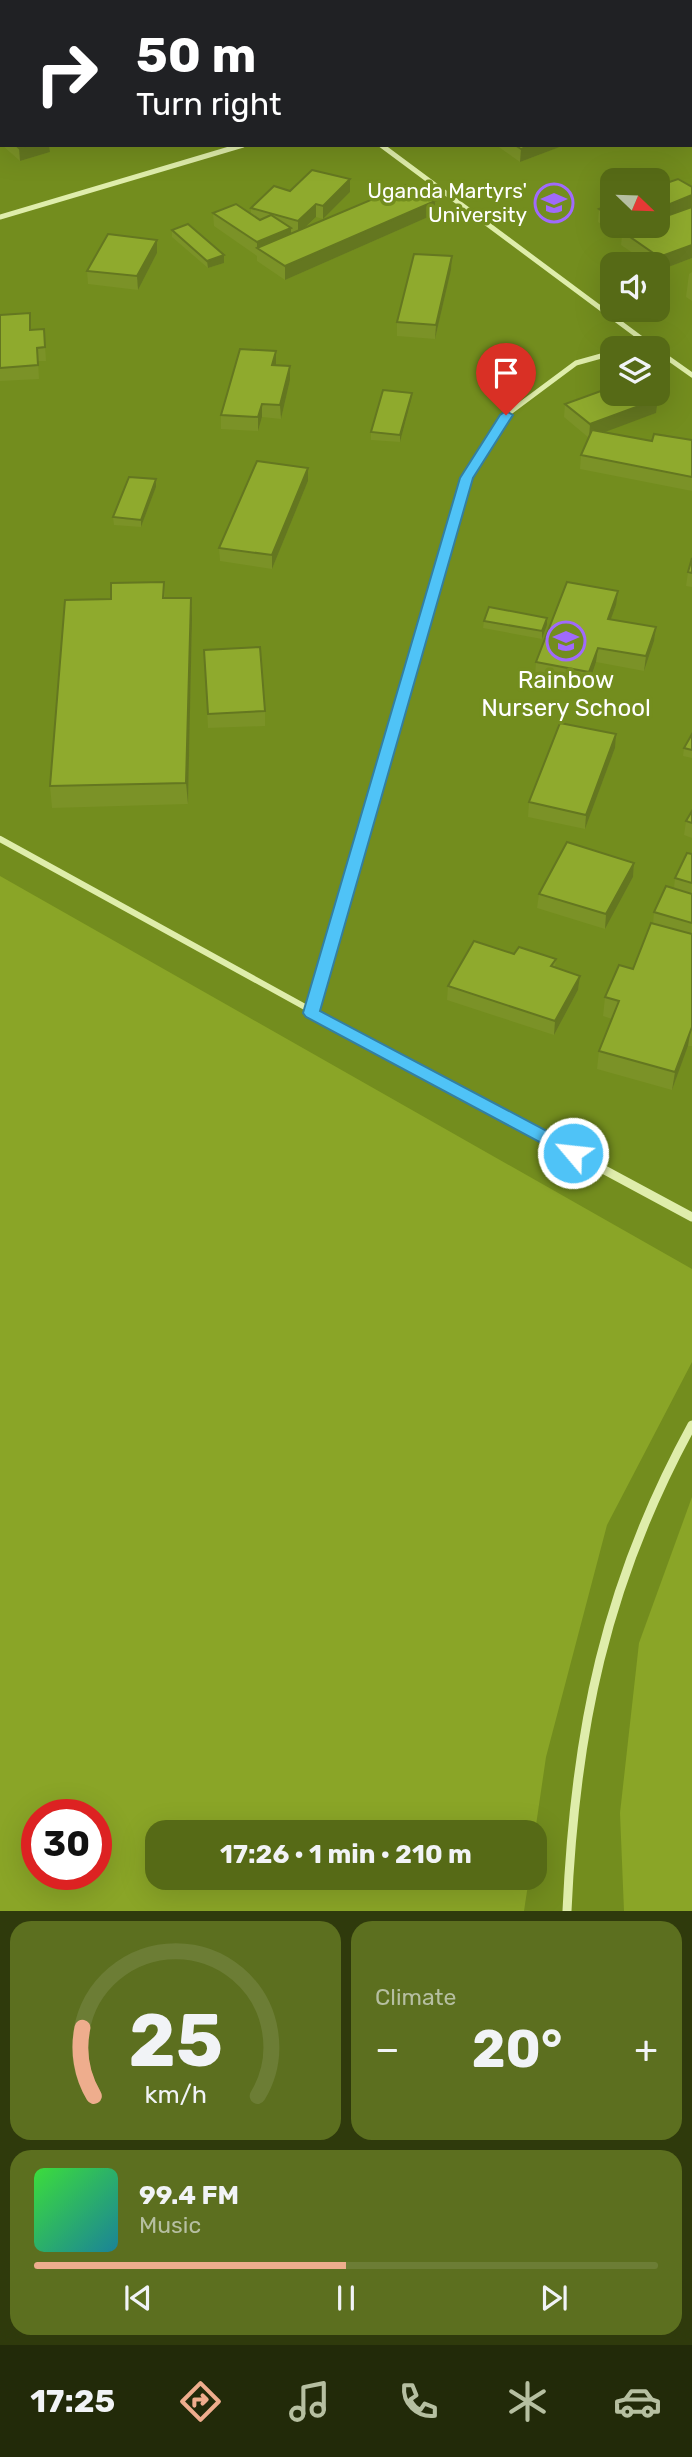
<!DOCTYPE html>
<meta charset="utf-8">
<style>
body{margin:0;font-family:Rubik,sans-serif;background:#5c6f1f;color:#f1f3f6;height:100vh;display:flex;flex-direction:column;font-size:26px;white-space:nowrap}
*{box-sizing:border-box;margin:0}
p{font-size:23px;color:#b6bfa1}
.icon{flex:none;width:38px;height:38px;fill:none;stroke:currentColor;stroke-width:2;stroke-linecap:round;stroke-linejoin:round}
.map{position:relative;height:1911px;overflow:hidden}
.drawer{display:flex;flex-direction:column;gap:10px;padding:10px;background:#2f3a0c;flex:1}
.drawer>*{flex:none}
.banner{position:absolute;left:0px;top:0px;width:693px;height:147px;box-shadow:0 7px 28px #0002;background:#202124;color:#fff;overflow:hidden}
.needle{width:46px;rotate:113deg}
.fabs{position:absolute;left:600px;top:168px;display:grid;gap:14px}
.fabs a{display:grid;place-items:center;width:70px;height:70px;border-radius:14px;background:#566a16;box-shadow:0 7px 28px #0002;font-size:35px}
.speed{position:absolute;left:21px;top:1799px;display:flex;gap:14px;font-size:35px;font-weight:700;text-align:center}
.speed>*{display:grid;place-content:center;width:91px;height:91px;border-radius:50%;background:#566a16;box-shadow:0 7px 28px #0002;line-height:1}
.speed .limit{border:10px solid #d22;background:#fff;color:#111}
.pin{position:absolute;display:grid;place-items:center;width:60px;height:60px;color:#fff;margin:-72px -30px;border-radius:50% 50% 50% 0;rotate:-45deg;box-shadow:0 0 7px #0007}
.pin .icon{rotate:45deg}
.me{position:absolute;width:77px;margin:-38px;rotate:298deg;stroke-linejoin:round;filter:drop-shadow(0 0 5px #0008)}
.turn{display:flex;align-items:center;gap:24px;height:147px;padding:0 21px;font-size:32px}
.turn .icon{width:91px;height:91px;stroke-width:2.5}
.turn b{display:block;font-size:49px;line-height:60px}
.big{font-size:52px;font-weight:700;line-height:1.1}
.drawer .card{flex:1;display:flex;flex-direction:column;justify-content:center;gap:10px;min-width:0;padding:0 24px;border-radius:21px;background:#5c6f1f}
.drawer .dial{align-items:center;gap:0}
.dial svg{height:182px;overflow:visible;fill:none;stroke:#6c7d35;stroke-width:7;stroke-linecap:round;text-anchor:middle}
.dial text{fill:#f1f3f6;stroke:none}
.song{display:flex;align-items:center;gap:21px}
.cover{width:84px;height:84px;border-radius:10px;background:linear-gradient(135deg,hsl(120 70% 55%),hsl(190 70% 35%))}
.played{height:7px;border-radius:4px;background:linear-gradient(90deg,#eead8d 50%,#6c7d35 50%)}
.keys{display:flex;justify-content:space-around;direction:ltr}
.heat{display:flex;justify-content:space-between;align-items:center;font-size:38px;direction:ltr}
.drawer .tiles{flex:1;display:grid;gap:10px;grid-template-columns:1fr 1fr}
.card:last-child{grid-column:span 2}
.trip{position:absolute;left:145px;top:1820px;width:402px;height:70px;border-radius:21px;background:#566a16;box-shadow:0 7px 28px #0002;font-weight:700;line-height:70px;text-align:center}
.tab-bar{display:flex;height:112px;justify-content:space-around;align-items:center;background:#222a09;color:#b6bfa1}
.tab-bar .icon{width:49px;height:49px}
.tab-bar .current{color:#eead8d}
.tab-bar b{font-size:32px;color:#f1f3f6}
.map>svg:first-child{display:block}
.green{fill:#8aa527;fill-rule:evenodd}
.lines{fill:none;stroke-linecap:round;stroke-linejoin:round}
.street-far2{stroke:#dfedab;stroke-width:5}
.street-far1{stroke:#dfedab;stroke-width:6}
.street{stroke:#dfedab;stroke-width:9}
.wall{fill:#7b9227}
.shaded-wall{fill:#647720}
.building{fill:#8faa2d;stroke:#647720;stroke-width:2}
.route{fill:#4fc3f7;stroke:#337fa1;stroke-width:2}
.labels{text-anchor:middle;stroke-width:7;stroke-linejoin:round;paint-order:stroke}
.far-poi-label{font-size:21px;fill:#fff;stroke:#738d1e;text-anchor:end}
.poi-label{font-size:24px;fill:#fff;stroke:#738d1e}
</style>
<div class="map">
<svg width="692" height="1911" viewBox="0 0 692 1911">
<rect width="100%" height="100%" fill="#738d1e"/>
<g class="green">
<path d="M0 876 692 1269V1362L607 1525 546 1757 535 1832H158V1878H529L524 1911H0ZM37 1815H96V1874H37Z"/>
<polygon points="692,1497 692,1911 624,1911 620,1813 639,1643"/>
</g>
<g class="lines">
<g class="street-far2">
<polyline points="381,145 654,348"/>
<polyline points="0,217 243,145"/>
<polyline points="629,348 647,343"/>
<polyline points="658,351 692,375"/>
<polyline points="468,477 506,415 576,363 612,353"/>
</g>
<g class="street-far1">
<polyline points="0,839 472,1099"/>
<polyline points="312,1013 469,475"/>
</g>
<g class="street">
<polyline points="469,1097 692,1217"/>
<path d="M567 1911C575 1731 605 1584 692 1425"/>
</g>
</g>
<g class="wall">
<polygon points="574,0 606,0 602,2 577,2"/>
<polygon points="0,106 2,107 2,145 0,143"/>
<polygon points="2,145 49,145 50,152 20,161"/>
<polygon points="496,145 565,145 520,162"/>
<polygon points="290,191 350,192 323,219 316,217 305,228 435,214 285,280 257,261 257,256 214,226 213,213 251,214 251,208"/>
<polygon points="612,204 612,226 658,226 692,258 658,271 658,264 649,264 621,245 622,236 620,236 598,222 599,209"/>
<polygon points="172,230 224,255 224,263 208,268 172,237"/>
<polygon points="157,240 157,253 138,290 88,284 87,271"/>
<polygon points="452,256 451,270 435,339 397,336 397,322"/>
<polygon points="692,272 692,301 686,297 689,274"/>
<polygon points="0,315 31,330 44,329 46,361 38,361 39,379 0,381"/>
<polygon points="276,365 290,380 281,419 262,417 258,431 221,429 221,415"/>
<polygon points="658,399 656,413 603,432 652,441 692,440 692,491 580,469 581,455 589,438 564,417 565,404"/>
<polygon points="411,400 400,442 371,440 371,432"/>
<polygon points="156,479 156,487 141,527 114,525 113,517"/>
<polygon points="308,481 272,569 220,561 219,548"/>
<polygon points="692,558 692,587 686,586 688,572"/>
<polygon points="164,582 165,598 192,619 188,804 52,808 50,786 111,599"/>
<polygon points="616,605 611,619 656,627 654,641 644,671 596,662 588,686 535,676 536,662"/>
<polygon points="484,621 547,625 542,639 483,628"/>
<polygon points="204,650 265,711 265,726 208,728"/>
<polygon points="692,734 692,758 683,756 684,748"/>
<polygon points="615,748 585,829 528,817 529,802"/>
<polygon points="692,811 692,838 684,835 686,821"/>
<polygon points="692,854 692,1046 688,1046 672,1090 597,1069 599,1051 612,1019 603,1016 605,997 633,969 653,924 654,912 674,888 675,878"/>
<polygon points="634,863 633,877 605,929 537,908 539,894"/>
<polygon points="514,954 556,959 555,967 580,976 578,990 554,1035 447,1000 448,986"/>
</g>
<g class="shaded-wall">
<polygon points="21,0 35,0 36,2 21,2"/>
<polygon points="588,0 606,0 602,2 588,2"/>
<polygon points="29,145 49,145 50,152 20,161 19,148"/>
<polygon points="531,145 565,145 520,162 521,149"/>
<polygon points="350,179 350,192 323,219 323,206"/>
<polygon points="692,195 692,208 658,221 658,209"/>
<polygon points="435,201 435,214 285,280 285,266"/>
<polygon points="316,204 316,217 298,234 298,221"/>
<polygon points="621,226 647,226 623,232 622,236 620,236"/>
<polygon points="291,228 291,241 257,248 257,242"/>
<polygon points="157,240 157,253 138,290 137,276"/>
<polygon points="692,245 692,258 658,271 659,257"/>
<polygon points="224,255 224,263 208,268 207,261"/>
<polygon points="452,256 451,270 435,339 436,325"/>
<polygon points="276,351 276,364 272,379 272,365"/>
<polygon points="290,366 290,380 281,419 280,405"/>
<polygon points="412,393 411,400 400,442 400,435"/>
<polygon points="658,399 656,413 589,438 590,424"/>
<polygon points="262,404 262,417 258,431 258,417"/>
<polygon points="308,468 308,481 272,569 272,555"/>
<polygon points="156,479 156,487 141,527 141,520"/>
<polygon points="618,591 616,605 606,633 608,619"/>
<polygon points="191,598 192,619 188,804 186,783"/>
<polygon points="547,618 547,625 542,639 542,631"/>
<polygon points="656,627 654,641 644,671 646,656"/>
<polygon points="598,648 596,662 588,686 589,672"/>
<polygon points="616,734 615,748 585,829 586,815"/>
<polygon points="634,863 633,877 605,929 606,914"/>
<polygon points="580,976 578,990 554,1035 555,1021"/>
<polygon points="691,1027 688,1046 672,1090 675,1072"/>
</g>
<g class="building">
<polygon points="0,0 24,0 27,2 2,2 2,25 0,26"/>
<polygon points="0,106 2,107 2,133 0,131"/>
<polygon points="16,145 29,145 19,148"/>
<polygon points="515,145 531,145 521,149"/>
<polygon points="312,170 350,179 323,206 316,204 298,221 251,208 274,186 290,191"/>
<polygon points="678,179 692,187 692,195 658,209 658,186"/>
<polygon points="406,185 435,201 285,266 257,248"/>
<polygon points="236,204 260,220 271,215 291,228 257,242 213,213"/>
<polygon points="612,204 612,217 599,209"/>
<polygon points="692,207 692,245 659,257 623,232 640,226 658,226 658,219"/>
<polygon points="188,224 224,255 207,261 172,230"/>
<polygon points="108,234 157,240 137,276 87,271"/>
<polygon points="414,254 452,256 436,325 397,322"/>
<polygon points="30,313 30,330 44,329 45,347 37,348 38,365 0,368 0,315"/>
<polygon points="240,349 276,351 272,365 290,366 280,405 262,404 258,417 221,415"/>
<polygon points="612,387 612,394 651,394 658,399 590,424 565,404"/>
<polygon points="383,390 412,393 400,435 371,432"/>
<polygon points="592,430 652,441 654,434 692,440 692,477 581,455"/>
<polygon points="257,461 308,468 272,555 219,548"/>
<polygon points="129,477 156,479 141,520 113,517"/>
<polygon points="692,558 692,573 688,572"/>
<polygon points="164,582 163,598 191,598 186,783 50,786 65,600 111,599 111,583"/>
<polygon points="567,582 618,591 608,619 656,627 646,656 598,648 589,672 536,662"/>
<polygon points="489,607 547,618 542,631 484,621"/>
<polygon points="260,647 265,711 208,714 204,650"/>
<polygon points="560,723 616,734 586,815 529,802"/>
<polygon points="692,734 692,750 684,748"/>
<polygon points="692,811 692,823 686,821"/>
<polygon points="567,842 634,863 606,914 539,894"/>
<polygon points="687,853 692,854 692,883 675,878"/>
<polygon points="666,886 692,894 692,923 654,912"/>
<polygon points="651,923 692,934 692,1027 675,1072 599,1051 619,1001 605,997 619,965 633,969"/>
<polygon points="474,941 514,954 519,947 556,959 551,966 580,976 555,1021 448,986"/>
</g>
<polygon class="route" points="506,411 513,415 473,478 320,1011 579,1148 582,1153 573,1160 306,1017 303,1013 460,478 500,415"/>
<defs>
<symbol id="university-ring" viewBox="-11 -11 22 22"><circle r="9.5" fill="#738d1e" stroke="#a06afc" stroke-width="1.5"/><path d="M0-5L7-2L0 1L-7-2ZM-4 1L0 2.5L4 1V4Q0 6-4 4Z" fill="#a06afc"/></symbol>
<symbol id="school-ring" viewBox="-11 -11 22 22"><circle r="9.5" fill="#738d1e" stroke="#a06afc" stroke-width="1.5"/><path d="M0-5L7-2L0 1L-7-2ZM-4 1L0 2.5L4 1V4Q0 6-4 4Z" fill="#a06afc"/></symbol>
</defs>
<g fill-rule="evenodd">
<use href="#university-ring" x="532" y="181" width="44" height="44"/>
<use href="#school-ring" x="544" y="619" width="44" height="44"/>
</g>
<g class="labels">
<g class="far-poi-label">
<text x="527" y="198">Uganda Martyrs'<tspan x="527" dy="24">University</tspan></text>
</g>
<g class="poi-label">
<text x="566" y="688">Rainbow<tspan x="566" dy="28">Nursery School</tspan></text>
</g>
</g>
</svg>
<div class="fabs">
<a><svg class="needle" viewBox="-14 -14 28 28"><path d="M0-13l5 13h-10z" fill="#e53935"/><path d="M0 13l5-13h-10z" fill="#b6bfa1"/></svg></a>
<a><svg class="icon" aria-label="sound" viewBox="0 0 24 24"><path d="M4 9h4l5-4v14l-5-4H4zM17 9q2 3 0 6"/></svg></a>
<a><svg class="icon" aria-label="layers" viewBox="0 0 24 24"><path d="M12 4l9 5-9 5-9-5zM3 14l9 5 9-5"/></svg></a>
</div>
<div class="speed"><div class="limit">30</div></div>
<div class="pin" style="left:506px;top:415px;background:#d93025"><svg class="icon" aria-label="arrive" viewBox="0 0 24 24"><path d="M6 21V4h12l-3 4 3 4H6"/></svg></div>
<svg class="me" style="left:573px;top:1153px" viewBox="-20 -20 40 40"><circle r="17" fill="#4fc3f7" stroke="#fff" stroke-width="3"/><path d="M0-11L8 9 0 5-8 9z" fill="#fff"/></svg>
<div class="trip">17:26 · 1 min · 210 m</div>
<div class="banner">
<div class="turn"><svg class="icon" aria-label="right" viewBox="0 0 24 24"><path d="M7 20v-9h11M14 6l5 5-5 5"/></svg><div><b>50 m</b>Turn right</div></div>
</div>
</div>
<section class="drawer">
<div class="tiles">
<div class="card dial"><svg viewBox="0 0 100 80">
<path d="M14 69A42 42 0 1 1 86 69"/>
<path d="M14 69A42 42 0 0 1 9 39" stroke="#eead8d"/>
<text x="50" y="56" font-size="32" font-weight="700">25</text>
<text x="50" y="72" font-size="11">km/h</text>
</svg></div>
<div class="card"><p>Climate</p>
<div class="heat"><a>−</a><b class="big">20°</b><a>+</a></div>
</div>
<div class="card">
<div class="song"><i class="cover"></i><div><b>99.4 FM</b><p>Music</p></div></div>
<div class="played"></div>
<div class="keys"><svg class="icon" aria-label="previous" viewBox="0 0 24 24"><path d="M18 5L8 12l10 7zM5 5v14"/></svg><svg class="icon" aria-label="pause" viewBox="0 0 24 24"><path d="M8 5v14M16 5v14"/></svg><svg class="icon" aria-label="next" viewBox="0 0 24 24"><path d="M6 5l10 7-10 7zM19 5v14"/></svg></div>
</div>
</div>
</section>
<nav class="tab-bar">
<b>17:25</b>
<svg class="icon current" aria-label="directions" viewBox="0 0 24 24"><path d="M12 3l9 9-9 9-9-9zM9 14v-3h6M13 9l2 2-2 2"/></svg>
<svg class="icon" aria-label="music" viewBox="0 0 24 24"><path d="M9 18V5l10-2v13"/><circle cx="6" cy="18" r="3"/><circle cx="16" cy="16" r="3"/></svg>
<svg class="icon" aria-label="phone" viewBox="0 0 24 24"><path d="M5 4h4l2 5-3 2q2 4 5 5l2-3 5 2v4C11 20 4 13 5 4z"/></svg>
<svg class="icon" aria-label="climate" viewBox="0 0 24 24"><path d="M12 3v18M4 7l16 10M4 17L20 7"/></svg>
<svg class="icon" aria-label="car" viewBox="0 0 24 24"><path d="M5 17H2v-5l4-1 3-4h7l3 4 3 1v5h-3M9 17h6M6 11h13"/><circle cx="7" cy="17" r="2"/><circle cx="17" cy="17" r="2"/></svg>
</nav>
